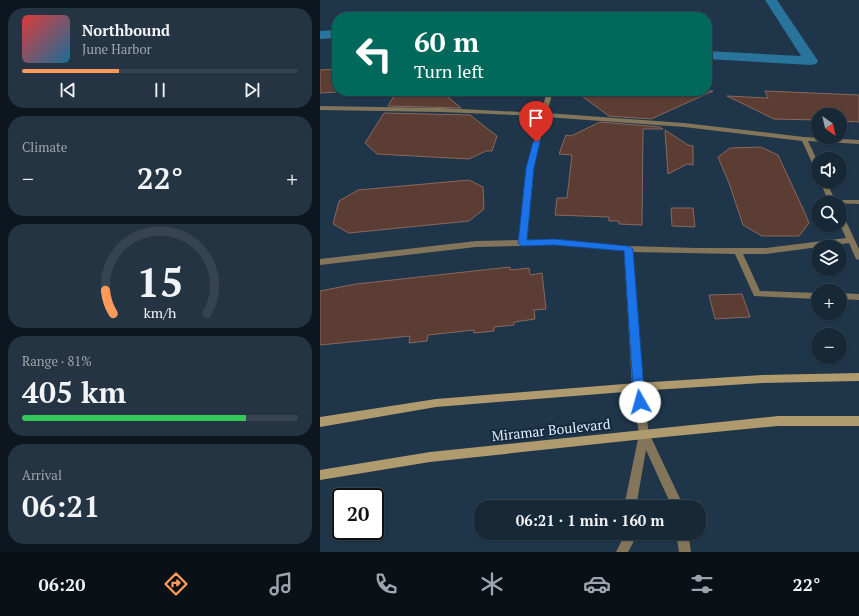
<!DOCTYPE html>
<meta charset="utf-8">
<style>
body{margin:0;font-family:"PT Serif",serif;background:#243442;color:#f1f3f6;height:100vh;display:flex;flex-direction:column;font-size:15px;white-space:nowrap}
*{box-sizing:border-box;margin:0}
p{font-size:13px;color:#9ea6ad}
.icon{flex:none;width:22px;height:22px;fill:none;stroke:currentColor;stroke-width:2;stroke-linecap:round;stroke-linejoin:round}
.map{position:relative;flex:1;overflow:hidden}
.panel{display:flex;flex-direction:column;gap:8px;padding:8px;background:#0d161e;width:320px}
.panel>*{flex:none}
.guide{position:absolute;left:12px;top:12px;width:380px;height:84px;border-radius:16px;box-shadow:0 1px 3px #0004,0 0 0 1px #364452;background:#00695c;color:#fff;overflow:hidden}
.needle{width:26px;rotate:146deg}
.tools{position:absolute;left:491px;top:108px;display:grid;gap:8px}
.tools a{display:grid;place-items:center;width:36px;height:36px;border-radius:50%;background:#172837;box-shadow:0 1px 3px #0004,0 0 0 1px #364452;font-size:20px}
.speed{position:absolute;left:12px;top:488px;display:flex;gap:8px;font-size:20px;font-weight:700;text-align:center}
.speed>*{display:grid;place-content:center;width:52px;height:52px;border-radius:50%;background:#172837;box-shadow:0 1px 3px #0004,0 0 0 1px #364452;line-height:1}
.speed .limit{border:2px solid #111;border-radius:6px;background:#fff;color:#111}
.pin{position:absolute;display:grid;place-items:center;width:34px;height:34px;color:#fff;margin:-41px -17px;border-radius:50% 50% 50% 0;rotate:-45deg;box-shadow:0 0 4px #0007}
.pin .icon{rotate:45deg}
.me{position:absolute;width:44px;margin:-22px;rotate:353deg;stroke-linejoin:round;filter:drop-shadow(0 0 3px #0008)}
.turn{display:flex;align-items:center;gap:14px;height:84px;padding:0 16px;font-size:18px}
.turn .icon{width:52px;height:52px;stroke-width:2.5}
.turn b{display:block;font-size:28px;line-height:34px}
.big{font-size:30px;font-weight:800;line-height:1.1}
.panel .tile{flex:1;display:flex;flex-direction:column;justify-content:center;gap:6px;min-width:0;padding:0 14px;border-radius:16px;background:#243442}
.panel .dial{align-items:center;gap:0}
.dial svg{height:104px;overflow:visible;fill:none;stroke:#364452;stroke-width:7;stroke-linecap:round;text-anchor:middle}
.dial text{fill:#f1f3f6;stroke:none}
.song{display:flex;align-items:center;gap:12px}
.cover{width:48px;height:48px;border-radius:6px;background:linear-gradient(135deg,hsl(0 70% 55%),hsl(200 70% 35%))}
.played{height:4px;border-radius:2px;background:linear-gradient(90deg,#ff9a5b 35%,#364452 35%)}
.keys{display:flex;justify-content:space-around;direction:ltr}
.heat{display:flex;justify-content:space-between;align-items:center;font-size:22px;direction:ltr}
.charge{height:6px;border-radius:3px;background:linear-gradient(90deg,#34c759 81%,#364452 0)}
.trip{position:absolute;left:154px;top:500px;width:232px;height:40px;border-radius:16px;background:#172837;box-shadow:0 1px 3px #0004,0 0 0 1px #364452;font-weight:800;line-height:40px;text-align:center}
.tab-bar{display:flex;height:64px;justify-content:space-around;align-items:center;background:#091016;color:#9ea6ad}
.tab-bar .icon{width:28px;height:28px}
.tab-bar .current{color:#ff9a5b}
.tab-bar b{font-size:18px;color:#f1f3f6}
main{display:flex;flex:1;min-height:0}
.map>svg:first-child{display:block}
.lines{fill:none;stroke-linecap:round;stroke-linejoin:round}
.canal{fill:#29749d;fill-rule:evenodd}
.building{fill:#5b3d34;stroke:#89685d}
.lane{fill:#827559;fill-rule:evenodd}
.street{fill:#827559;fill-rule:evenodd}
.secondary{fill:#af9b6d;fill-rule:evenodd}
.route{fill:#1a73e8;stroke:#114b97}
.labels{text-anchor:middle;stroke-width:4;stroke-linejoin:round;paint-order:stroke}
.near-street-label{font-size:14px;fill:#e1effc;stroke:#152a3e}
</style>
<main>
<section class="panel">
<div class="tile">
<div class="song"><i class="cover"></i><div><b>Northbound</b><p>June Harbor</p></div></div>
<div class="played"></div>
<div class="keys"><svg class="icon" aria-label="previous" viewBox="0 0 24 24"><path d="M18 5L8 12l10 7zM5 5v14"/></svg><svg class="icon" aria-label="pause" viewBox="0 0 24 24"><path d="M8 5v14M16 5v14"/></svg><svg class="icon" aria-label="next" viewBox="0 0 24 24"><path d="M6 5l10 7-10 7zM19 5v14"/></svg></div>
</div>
<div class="tile"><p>Climate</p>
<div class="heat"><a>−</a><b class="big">22°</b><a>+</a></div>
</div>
<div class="tile dial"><svg viewBox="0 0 100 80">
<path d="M14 69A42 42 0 1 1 86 69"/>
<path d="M14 69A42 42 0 0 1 8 51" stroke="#ff9a5b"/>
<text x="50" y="56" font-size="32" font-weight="700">15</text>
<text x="50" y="72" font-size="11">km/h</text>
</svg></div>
<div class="tile"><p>Range · 81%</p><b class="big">405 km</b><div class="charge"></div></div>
<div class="tile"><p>Arrival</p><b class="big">06:21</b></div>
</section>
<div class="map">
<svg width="539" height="552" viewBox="0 0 539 552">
<rect width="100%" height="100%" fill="#1f3549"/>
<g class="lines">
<g class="canal">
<polygon points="445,0 457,0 498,61 496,64 491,65 387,59 387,51 481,56"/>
<polygon points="17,30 17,38 0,39 0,31"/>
</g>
</g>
<g class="building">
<polygon points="17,69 17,92 0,93 0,70"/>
<polygon points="77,91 121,91 141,108 68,106"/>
<polygon points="255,91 393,91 331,119 289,116"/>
<polygon points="445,91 539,95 539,122 520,121 520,115 498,115 498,120 454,119 407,96 448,98"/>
<polygon points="64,113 150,115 177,136 172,151 166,151 149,159 57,154 45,143"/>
<polygon points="280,122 340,127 343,129 323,129 322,225 299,224 299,221 289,221 289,217 235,215 237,198 247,198 252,155 239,154 246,135 251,136"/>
<polygon points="345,130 368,145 373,146 373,165 367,164 348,174"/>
<polygon points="441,147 458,155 484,211 489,223 479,236 442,236 423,225 409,183 398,157 410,148"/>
<polygon points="149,180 163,187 164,209 149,221 29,233 13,224 19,201 38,190"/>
<polygon points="351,208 373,208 375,227 352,226"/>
<polygon points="190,267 190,270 209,268 210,275 222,273 226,309 214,310 215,319 194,322 194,325 174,327 174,331 154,333 154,330 108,335 107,341 89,343 90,336 0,345 0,291 36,284"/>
<polygon points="422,294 430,317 395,319 389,295"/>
</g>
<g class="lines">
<g class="lane">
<polygon points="227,91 233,91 227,113 364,123 484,137 539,140 539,144 488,141 498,162 498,171 495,169 482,141 364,127 226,117 213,168 206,240 234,239 308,246 376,248 446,248 526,238 520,225 520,215 524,217 539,249 539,260 536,259 529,243 446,254 423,254 440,291 498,293 498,299 434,296 415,254 312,252 322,387 329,434 328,437 324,439 320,437 319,434 312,387 304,251 234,245 156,247 0,265 0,259 156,241 199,240 207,168 221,116 121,112 0,110 0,106 121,108 221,113"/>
<polygon points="500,181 506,181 515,200 539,200 539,204 509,203"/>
<polygon points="520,293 539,294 539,300 520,299"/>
</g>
<g class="street">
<polygon points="324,429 328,431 364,507 352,507 326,450 316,507 304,507 319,434 320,431"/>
<polygon points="302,533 314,533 313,543 308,552 296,552 301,542"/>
<polygon points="356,533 368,533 371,552 359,552"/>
</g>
<g class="secondary">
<polygon points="539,373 539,381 442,383 317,391 116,407 0,427 0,417 116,399 317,383 442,375"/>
<polygon points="458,416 539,416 539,426 458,426 324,439 110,462 0,480 0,470 110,452"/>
</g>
</g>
<polygon class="route" points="216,139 220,142 214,168 207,240 234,239 308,246 313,249 325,402 323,406 320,407 316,406 314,402 304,251 234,245 202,246 198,243 206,168 213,142"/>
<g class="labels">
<g class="near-street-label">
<text transform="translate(231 430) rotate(-6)" y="5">Miramar Boulevard</text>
</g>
</g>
</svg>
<div class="tools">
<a><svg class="needle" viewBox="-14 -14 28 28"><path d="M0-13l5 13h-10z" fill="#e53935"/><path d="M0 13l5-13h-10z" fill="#9ea6ad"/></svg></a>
<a><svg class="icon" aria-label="sound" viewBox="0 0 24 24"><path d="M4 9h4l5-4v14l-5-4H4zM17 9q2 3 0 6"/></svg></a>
<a><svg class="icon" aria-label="search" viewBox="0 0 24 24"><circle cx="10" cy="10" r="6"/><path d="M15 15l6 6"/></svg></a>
<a><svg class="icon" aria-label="layers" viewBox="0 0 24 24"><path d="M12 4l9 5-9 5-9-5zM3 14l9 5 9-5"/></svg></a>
<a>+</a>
<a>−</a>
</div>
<div class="speed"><div class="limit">20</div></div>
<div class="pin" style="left:216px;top:142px;background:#d93025"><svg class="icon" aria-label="arrive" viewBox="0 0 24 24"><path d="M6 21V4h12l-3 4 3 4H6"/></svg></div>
<svg class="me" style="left:320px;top:402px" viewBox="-20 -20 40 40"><circle r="19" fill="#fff"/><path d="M0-13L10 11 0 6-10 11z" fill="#1a73e8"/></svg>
<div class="trip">06:21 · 1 min · 160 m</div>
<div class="guide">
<div class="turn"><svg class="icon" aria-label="left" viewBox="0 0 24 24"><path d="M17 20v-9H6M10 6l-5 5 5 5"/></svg><div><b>60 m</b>Turn left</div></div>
</div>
</div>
</main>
<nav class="tab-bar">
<b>06:20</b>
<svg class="icon current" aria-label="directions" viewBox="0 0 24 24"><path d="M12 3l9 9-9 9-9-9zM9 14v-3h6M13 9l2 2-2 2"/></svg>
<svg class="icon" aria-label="music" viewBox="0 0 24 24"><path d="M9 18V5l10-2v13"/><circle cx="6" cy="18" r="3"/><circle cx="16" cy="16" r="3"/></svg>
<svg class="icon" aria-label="phone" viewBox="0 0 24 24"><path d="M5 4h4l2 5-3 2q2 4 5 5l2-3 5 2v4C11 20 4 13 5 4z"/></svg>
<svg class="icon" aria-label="climate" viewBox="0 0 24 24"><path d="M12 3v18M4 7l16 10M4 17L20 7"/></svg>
<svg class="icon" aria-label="car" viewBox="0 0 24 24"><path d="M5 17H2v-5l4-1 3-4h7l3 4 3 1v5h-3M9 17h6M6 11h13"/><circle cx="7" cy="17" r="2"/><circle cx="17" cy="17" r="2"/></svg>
<svg class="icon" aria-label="filters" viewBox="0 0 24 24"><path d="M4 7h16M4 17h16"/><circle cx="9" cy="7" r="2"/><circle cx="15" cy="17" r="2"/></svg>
<b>22°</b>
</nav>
